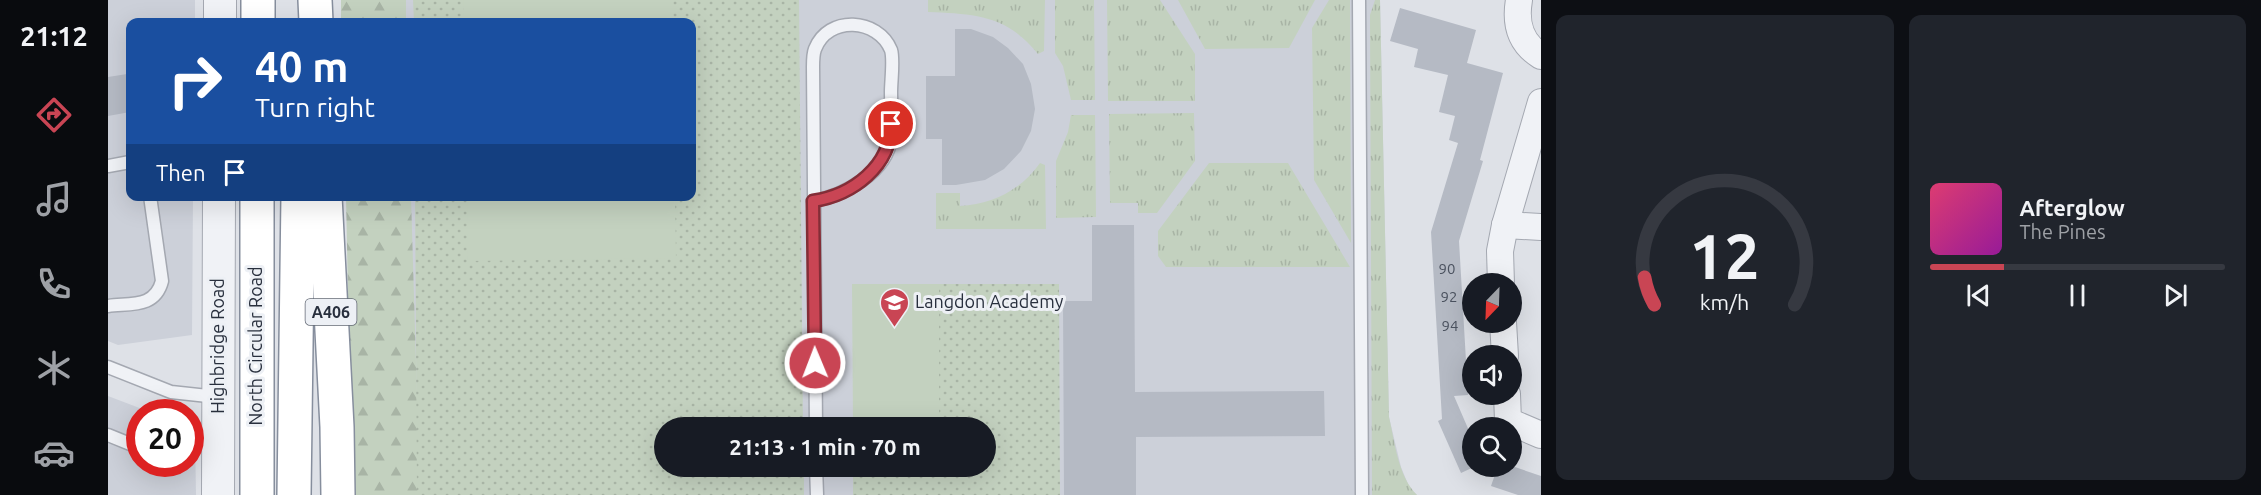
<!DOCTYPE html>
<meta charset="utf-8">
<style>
body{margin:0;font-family:Ubuntu,sans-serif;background:#20242c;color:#f1f3f6;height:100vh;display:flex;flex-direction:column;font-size:22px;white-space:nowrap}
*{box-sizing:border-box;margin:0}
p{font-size:20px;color:#9ea1a6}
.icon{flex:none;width:33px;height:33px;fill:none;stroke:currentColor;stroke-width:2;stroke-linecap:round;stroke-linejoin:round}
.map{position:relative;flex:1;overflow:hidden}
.side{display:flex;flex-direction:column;gap:15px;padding:15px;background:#0d0f14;width:720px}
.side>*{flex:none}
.top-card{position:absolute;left:18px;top:18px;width:570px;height:183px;border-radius:12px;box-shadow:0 6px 24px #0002;background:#1a4fa0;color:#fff;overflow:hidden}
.needle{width:39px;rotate:203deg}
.tools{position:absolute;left:1354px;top:273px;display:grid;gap:12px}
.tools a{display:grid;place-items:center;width:60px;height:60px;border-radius:50%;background:#171b24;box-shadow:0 6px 24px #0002;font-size:30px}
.speed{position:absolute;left:18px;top:399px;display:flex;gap:12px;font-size:30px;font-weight:700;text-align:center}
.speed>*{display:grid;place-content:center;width:78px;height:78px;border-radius:50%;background:#171b24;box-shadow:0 6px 24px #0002;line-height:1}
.speed .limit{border:9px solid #d22;background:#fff;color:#111}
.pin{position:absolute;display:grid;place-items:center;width:51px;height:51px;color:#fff;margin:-26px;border:3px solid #fff;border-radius:50%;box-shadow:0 2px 6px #0007}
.me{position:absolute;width:66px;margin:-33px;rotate:359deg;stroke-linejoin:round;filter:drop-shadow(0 0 4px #0008)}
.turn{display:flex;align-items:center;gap:21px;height:126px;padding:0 30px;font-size:27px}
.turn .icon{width:78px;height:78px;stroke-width:2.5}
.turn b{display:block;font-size:42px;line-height:51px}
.then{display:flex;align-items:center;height:57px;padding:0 30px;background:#0003;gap:12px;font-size:22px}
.side .tile{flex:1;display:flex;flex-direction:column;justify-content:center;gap:9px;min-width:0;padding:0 21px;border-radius:12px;background:#20242c}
.side .dial{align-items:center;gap:0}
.dial svg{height:156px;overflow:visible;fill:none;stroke:#363941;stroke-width:7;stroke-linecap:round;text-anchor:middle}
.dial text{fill:#f1f3f6;stroke:none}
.song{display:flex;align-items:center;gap:18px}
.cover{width:72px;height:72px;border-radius:9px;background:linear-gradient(135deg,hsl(340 70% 55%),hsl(300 70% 35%))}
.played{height:6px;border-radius:3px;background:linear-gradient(90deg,#c94554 25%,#363941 25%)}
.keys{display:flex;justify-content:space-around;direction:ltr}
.side .tiles{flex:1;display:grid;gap:15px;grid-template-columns:repeat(2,1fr)}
.trip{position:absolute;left:546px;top:417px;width:342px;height:60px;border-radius:30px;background:#171b24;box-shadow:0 6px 24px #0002;font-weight:700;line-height:60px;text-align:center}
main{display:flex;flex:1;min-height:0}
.tabs{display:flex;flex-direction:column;width:108px;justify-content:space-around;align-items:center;background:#090b0e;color:#9ea1a6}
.tabs .icon{width:42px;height:42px}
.tabs .current{color:#c94554}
.tabs b{font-size:27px;color:#f1f3f6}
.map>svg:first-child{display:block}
.built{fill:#ccd0d9;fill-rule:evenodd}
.grass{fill:url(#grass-tufts)}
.forest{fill:url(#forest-firs)}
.park{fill:url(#park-dots)}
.garden{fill:#c3d1bf}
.building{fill:#b5bac4}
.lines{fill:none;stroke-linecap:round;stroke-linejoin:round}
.service-casing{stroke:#a4a8b1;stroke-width:15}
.minor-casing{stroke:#a4a8b1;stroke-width:28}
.tertiary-casing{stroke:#a4a8b1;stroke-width:34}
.trunk-casing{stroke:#868e9d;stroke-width:36}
.service{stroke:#f0f2f6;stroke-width:12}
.minor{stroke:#f0f2f6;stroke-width:26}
.tertiary{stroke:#f0f2f6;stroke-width:32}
.trunk{stroke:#fff;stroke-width:33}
.route-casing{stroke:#832d37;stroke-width:15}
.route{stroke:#c94554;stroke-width:10}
.labels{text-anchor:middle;stroke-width:6;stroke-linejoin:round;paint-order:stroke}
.number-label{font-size:15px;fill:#4b525f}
.shield{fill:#edf0f5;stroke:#636974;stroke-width:1.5}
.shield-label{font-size:16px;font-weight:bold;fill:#282f3d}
.poi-label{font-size:18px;fill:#282f3d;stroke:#edf0f5;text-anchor:start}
.street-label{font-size:18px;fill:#282f3d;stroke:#edf0f5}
</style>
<main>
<nav class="tabs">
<b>21:12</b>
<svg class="icon current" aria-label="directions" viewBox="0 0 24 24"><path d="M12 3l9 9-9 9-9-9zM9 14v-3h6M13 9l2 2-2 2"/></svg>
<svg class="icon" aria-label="music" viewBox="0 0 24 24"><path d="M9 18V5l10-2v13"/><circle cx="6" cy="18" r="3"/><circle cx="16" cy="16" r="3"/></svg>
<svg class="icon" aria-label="phone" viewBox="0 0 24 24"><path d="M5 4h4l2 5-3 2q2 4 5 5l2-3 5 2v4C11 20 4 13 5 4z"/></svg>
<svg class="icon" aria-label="climate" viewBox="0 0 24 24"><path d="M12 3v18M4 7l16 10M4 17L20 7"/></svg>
<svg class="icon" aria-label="car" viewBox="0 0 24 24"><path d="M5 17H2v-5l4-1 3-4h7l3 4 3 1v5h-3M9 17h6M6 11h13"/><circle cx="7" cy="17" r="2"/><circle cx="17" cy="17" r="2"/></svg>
</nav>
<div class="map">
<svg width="1433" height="495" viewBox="0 0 1433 495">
<defs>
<pattern id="grass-tufts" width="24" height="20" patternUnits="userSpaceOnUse" patternTransform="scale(1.5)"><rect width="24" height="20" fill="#c3d1bf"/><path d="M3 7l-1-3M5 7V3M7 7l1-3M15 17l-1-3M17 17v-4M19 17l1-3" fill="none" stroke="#a8b4a5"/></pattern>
<pattern id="forest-firs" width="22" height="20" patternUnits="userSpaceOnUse" patternTransform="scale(1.5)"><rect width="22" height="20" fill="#c3d1bf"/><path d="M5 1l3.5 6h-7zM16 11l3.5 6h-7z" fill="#a8b4a5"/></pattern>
<pattern id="park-dots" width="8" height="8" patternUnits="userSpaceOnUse" patternTransform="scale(1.5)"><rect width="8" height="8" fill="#c3d1bf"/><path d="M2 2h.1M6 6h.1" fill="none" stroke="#a8b4a5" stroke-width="1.8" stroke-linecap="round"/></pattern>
</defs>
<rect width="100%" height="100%" fill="#dee1e7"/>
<g class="built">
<polygon points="0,0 87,0 87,22 22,22 22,196 85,197 84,335 10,345 0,341"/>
<path d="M286 0H1272L1281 417 1293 467 1302 489 1309 495H297L290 197 584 196V22H286ZM556 428H878V466H556Z"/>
<polygon points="0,396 42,412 32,412 32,464 82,464 83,432 87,435 88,495 0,495"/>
</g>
<g class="grass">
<path d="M820 0H937L936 51 930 54C899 15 867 14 820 12Z"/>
<polygon points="947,0 986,0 987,100 963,100 955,66 947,53"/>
<polygon points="999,0 1052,0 1087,54 1087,101 1000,101"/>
<polygon points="1070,0 1207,0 1181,48 1097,49"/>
<polygon points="1221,0 1242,0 1243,243 1206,180 1204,28"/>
<path d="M1267 0H1272L1281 417C1287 443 1290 476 1309 495H1264L1262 15Z"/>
<polygon points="1086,113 1087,161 1049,213 1030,213 1030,203 1002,203 1001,114"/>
<polygon points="963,115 987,115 988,217 948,218 948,161 960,132"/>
<path d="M932 163 937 165 938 229H828V193H852V206C885 204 913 190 932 163Z"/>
<polygon points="1101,163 1180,163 1242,267 1058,267 1050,256 1050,231"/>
</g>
<g class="forest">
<rect x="233" y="0" width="65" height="22"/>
<polygon points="238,197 303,197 312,495 244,495"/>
</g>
<g class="park">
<polygon points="305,0 691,0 695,427 556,428 556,466 696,467 696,495 309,495 307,197 584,196 584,22 306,22"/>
<polygon points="831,284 951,284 952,495 745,495 745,469 831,469 831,467 878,466 878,428 831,427"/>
</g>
<g class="garden">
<polygon points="355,0 563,0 563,22 356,22"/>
<polygon points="359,197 567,197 568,258 360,261"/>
<polygon points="744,284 831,284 831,427 745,427"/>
</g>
<g class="building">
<polygon points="1292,8 1368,30 1359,63 1395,73 1372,160 1375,161 1351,241 1360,395 1346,396 1365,440 1365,466 1368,466 1353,473 1330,421 1334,419 1323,232 1350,143 1341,140 1347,116 1331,112 1340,75 1306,67 1310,49 1282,41"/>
<polygon points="847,29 863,29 885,37 900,48 915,64 923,84 927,109 923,131 913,151 896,169 877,180 848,185 834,185 834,139 818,139 818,76 847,76"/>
<polygon points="19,74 22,112 0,116 0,77"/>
<polygon points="984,225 1026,225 1027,392 1216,391 1217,436 1028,437 1028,495 956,495 955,301 984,301"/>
<polygon points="1390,466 1404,466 1433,476 1433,495 1410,495 1383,486"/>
</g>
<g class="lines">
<defs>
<g id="service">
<polyline points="1251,0 1254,495"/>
<polyline points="0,166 22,162"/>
<path d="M705 201C736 196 779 172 783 138 785 123 783 107 783 92 783 81 786 59 783 50 770 18 720 15 707 49 705 54 705 61 705 67L708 428"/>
<path d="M0 306C23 303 47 308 54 281L42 196"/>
<polyline points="0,367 63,392 109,397"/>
<polyline points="0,435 32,448"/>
<polyline points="708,466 709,495"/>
</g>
<g id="minor">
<path d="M1411 0C1407 23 1412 43 1433 56"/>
<polyline points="1397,225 1433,227"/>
<polyline points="1393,284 1392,251 1397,225 1433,102"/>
<polyline points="1395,322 1397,356"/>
<polyline points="1399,394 1400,421 1433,435"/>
</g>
<g id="tertiary">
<polyline points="112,22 112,0"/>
<polyline points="110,495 111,196"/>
</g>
<g id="trunk">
<polyline points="207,0 208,22"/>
<polyline points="150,22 150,0"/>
<polyline points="217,196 229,427 230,495"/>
<polyline points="149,495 149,196"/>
<polyline points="186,495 190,196"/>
</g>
</defs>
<use href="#service" class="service-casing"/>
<use href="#minor" class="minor-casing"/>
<use href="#tertiary" class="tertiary-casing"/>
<use href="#trunk" class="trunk-casing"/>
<use href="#service" class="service"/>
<use href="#minor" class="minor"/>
<use href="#tertiary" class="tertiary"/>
<use href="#trunk" class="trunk"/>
</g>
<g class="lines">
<defs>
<path id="route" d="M707 363 705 201C745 195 783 166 783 124"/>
</defs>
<use href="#route" class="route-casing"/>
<use href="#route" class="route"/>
</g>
<defs>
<symbol id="school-pin" viewBox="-11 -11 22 30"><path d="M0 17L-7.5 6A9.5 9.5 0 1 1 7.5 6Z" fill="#c94554" stroke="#edf0f5"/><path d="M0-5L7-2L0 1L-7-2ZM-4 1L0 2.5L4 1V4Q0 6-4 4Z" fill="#fff"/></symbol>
</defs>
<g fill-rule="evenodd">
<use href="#school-pin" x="770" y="286" width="33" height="45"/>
</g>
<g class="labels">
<g class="number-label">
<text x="1339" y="274">90</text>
<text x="1341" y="302">92</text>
<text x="1342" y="331">94</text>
</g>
<rect class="shield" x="197.5" y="299" width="51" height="26" rx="4.5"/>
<g class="shield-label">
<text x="223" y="318">A406</text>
</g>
<g class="poi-label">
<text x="807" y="308">Langdon Academy</text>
</g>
<g class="street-label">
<text transform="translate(110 346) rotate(-90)" y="6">Highbridge Road</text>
<text transform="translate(148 346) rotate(-90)" y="6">North Circular Road</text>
</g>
</g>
</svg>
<div class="tools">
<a><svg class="needle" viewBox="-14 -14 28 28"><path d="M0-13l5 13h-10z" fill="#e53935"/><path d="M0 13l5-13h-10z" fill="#9ea1a6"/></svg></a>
<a><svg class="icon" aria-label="sound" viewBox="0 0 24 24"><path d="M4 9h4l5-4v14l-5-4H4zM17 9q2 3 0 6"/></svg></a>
<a><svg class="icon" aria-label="search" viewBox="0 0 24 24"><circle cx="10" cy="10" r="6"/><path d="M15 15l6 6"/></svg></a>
</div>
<div class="speed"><div class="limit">20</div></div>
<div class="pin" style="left:783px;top:124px;background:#d93025"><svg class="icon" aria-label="arrive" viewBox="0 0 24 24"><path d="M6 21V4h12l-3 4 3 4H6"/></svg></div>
<svg class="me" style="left:707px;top:363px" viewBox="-20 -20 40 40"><circle r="17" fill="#c94554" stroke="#fff" stroke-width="3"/><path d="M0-11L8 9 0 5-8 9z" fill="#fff"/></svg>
<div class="trip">21:13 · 1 min · 70 m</div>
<div class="top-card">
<div class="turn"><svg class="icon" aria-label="right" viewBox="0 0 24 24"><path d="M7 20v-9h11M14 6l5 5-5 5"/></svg><div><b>40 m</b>Turn right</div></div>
<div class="then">Then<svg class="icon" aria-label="arrive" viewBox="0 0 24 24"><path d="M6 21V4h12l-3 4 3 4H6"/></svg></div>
</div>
</div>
<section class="side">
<div class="tiles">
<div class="tile dial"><svg viewBox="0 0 100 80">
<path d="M14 69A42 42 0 1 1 86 69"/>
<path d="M14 69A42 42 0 0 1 9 55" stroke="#c94554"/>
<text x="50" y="56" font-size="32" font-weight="700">12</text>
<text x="50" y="72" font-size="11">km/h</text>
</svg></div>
<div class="tile">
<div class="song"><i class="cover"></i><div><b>Afterglow</b><p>The Pines</p></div></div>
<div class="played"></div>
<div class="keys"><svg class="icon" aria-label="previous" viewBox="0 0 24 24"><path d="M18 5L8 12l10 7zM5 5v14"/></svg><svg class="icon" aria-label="pause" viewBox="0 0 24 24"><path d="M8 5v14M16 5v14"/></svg><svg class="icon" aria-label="next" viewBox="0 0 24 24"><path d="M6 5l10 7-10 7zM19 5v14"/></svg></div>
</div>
</div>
</section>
</main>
